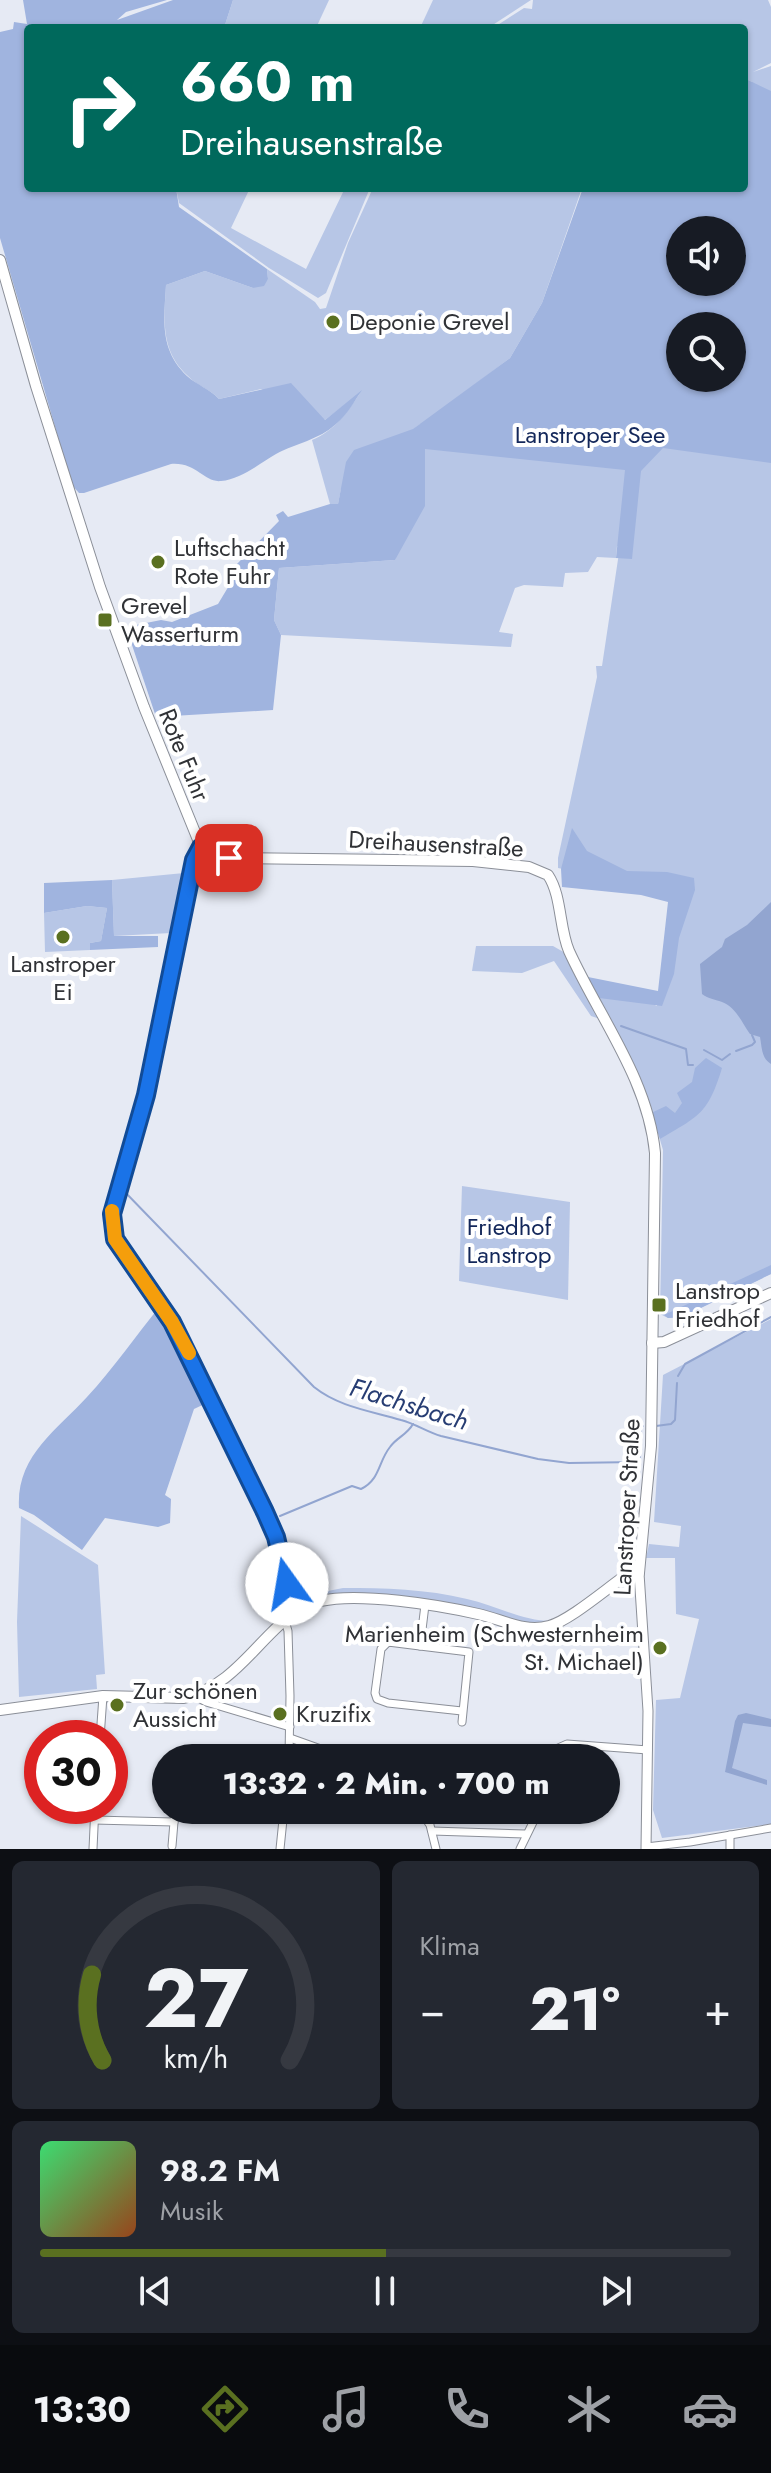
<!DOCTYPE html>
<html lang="de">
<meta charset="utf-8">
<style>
body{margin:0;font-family:Jost,sans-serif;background:#242831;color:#f1f3f6;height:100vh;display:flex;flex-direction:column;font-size:30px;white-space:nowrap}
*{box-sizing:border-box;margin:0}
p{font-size:26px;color:#9ea1a6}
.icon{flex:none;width:44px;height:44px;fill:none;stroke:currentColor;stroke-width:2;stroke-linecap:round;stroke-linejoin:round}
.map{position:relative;height:1849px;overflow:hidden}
.side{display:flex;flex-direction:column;gap:12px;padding:12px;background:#0d0f14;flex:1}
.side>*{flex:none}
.hud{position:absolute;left:24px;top:24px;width:724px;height:168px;border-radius:8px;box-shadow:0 2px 6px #0004;background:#00695c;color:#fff;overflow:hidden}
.controls{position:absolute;left:666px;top:216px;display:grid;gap:16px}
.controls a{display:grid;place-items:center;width:80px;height:80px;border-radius:50%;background:#171b24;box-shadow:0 2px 6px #0004;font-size:40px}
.speed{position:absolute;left:24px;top:1720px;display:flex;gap:16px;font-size:40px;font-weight:700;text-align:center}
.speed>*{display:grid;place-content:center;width:104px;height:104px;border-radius:50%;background:#171b24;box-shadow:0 2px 6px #0004;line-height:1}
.speed .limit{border:12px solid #d22;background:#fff;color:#111}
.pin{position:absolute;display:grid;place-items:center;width:68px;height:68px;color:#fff;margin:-34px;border-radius:16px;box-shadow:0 4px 12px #0006}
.me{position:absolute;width:88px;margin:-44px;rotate:347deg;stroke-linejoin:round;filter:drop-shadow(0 0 6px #0008)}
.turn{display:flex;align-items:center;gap:28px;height:168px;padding:0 24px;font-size:36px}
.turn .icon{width:104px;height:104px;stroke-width:2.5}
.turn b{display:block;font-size:56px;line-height:68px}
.big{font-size:60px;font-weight:800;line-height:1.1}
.side .card{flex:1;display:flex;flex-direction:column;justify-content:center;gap:12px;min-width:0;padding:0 28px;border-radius:12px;background:#242831}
.side .dial{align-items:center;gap:0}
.dial svg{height:208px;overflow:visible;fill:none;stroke:#363941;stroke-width:7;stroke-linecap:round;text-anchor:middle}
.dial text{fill:#f1f3f6;stroke:none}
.song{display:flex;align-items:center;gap:24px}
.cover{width:96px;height:96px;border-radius:12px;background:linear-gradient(135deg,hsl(140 70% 55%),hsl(20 70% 35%))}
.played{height:8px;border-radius:4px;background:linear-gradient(90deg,#5a7020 50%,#363941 50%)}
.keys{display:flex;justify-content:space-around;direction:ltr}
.heat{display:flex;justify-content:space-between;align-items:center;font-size:44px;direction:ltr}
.side .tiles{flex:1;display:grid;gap:12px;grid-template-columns:1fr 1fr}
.card:last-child{grid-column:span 2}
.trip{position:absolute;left:152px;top:1744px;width:468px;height:80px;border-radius:40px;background:#171b24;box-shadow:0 2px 6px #0004;font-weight:800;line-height:80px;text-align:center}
.tab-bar{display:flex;height:128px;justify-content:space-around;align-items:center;background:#090b0e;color:#9ea1a6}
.tab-bar .icon{width:56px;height:56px}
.tab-bar .current{color:#5a7020}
.tab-bar b{font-size:36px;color:#f1f3f6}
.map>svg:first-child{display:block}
.green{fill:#b7c6e6;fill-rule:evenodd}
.forest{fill:#a0b4df;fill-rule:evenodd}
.water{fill:#92a5d0}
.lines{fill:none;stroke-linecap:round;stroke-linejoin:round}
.stream{stroke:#92a5d0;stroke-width:2}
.minor-casing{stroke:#8b8f98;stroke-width:9}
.tertiary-casing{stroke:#8b8f98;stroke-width:11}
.secondary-casing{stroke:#8b8f98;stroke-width:12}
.minor{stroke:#fff;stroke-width:7}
.tertiary{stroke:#fff;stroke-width:9}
.secondary{stroke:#fff;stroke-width:10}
.route-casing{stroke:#114b97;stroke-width:20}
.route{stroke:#1a73e8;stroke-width:14}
.slow{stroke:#f59e0b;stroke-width:14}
.poi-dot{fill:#5a7020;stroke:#fff;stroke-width:3}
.labels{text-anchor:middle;stroke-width:8;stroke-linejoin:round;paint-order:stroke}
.poi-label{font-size:24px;fill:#303236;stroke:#fff;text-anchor:start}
.park-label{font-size:24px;fill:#13275a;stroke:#fff}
.street-label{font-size:24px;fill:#303236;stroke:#fff}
.water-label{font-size:26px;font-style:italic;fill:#273d73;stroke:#fff}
</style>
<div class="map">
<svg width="771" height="1849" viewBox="0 0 771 1849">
<rect width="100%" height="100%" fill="#e6eaf4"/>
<g class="green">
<polygon points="233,0 329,0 316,28 224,28"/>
<polygon points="433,0 531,0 488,28 420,28"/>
<path d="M533 0H768L771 7V63L753 72 771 66V1274L682 1317 668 1318 660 1314 663 1150 658 1133 613 1025 588 977 657 1006 670 891 558 868V858L597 677 596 666H602L620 546H617L616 558 597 557 588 572 565 573 563 587 524 585 515 588 499 632 513 634 511 647 281 635 274 620 279 568 395 560 420 424 341 489 338 504H330L312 440C334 431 348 412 360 393L325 420 261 389 219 399C210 389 197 386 188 376 160 351 164 319 166 285L205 271 253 288 268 279 267 269 315 302 320 309 326 308 348 243 373 188H582L542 303 510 358 437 413 516 356 546 312 744 188 752 82 744 78V28H493L524 8 532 9ZM680 230H732V282H680ZM680 326H732V378H680Z"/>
<polygon points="176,188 250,188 231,228 306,269 345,188 370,188 331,281 326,293 318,298 269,268 179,203"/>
<polygon points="184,873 171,933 114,936 112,880"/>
<polygon points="87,906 107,908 101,941 90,943 90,950 45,952 44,913"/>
<polygon points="476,946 553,946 567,954 600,1019 591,1016 554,961 522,973 472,971"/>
<polygon points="462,1186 570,1202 568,1300 459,1281"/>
<polygon points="771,1319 771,1824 662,1838 653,1810 656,1700 680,1698 699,1619 676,1614 675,1558 646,1558 649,1544 679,1547 681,1526 654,1522 663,1375"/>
<polygon points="21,1516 98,1565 105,1674 96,1675 97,1689 19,1697 17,1622"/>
<path d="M343 1588C384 1588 427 1589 467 1599 495 1605 522 1621 551 1621L532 1629 478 1614 334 1598 292 1613 291 1607 313 1594Z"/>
</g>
<g class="forest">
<path d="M23 0H167L126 12 117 20 173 0H233L224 28H28V188H176L179 207 267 269 268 279 264 286 253 288 205 271 166 285C164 320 159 349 187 376 197 385 210 389 219 399L291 383 325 420 362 390C354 402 347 415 336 424 319 440 296 443 276 454 259 464 241 479 221 481 204 483 197 462 171 464L84 493H79L72 485 0 238V32L13 29 14 22 27 24Z"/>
<path d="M744 78 771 91V463L663 448 641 471 632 559 616 558 625 470 425 449V506L395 560 279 568 274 620 281 635 273 710 156 717 126 627 161 620 172 622 218 604 236 574V565L279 521 276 515 283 511 288 517 330 504H338L346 462 354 450 413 429 510 358 542 303 583 188H744ZM680 230H732V282H680ZM680 326H732V378H680Z"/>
<polygon points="572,828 587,851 627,871 667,872 694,878 695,890 679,938 674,974 662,1006 599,998 588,977 658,991 668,902 641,895 562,887 561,869"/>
<polygon points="112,880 114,936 158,936 158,947 90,950 90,943 101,941 107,908 87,906 44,913 44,883"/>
<path d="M706 1058 722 1068C708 1114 699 1116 660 1139L651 1113 666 1106 675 1113 682 1103 677 1093 692 1082 695 1068Z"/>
<polygon points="771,1265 771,1274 682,1317 668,1318 664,1315"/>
<path d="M161 1305 211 1401 194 1409 165 1495 171 1499 170 1523 158 1527 105 1518 82 1550 34 1515 19 1508C16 1456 56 1431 87 1397 114 1368 136 1335 161 1305Z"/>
</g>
<g class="water">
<path d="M771 902V1064C761 1058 762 1047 760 1037L750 1034C742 1023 736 1007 722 1002 714 999 709 999 702 994L700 964 722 947 725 939 747 925Z"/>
<polygon points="746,1713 771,1719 771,1727 743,1723 732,1768 767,1780 767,1785 725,1772 735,1721 738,1715"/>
</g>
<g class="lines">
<g class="stream">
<polyline points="621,1026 686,1049 688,1065 693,1065"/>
<polyline points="704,1050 722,1060 730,1054"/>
<polyline points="736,1051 752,1045 755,1042 752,1035"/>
<path d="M122 1189 314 1387C339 1407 371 1411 401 1420 416 1424 427 1432 441 1436L538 1459 569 1463 637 1462 640 1457 641 1427 643 1426"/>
<polyline points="678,1376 685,1364 771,1317"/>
<polyline points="656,1426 671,1424 675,1420 677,1383"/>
<path d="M280 1516 352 1486 361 1489C380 1480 378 1462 390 1447 397 1437 407 1435 413 1424"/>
</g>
<defs>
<g id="minor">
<polyline points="201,847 194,860 146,1095 115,1195 112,1214 115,1239 172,1322 265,1512 276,1537 292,1613"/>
<polyline points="425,1605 420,1646 469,1652 462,1722"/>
<polyline points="285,1621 288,1631 290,1696 289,1758"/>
<polyline points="420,1646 388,1642 381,1649 375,1693 377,1699 388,1703 462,1711"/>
<polyline points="195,1696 206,1702 290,1727"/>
<polyline points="100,1738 103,1696"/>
<polyline points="290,1738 346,1758"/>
<polyline points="551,1758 556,1749 567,1744 648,1750"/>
<polyline points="420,1810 430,1825 436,1849"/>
<polyline points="94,1820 174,1822"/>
<polyline points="432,1831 525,1834"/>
<polyline points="730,1835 730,1849"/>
<polyline points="172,1846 175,1810"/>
<polyline points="646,1847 690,1842 771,1828"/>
<polyline points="93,1849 95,1806"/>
<polyline points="280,1849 284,1810"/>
<polyline points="520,1849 539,1810"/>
</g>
<polyline id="tertiary" points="639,1573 648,1711 646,1849"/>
<g id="secondary">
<path d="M0 260 36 386 100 587 144 707 201 847 211 855 229 858 473 861 529 867 548 875C562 896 559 928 569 951 599 1017 648 1079 655 1153L651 1446 639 1573 625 1576C606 1589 569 1621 549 1626 524 1633 502 1619 478 1614 439 1605 358 1592 321 1601 268 1613 247 1683 184 1698L103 1696 0 1710"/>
<polyline points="652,1343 664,1342 771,1293"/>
</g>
</defs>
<use href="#minor" class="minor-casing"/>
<use href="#tertiary" class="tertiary-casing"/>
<use href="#secondary" class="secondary-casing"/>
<use href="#minor" class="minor"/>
<use href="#tertiary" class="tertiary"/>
<use href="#secondary" class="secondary"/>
</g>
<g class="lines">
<defs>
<polyline id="route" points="229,858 211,855 201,847 194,860 146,1095 112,1214 115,1239 172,1322 265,1512 276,1537 287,1584"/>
</defs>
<use href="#route" class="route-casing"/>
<use href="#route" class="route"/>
<polyline class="slow" points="112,1211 115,1239 172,1322 189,1353"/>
</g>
<g class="poi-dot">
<circle cx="333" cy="322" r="8"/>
<circle cx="158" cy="562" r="8"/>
<rect x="97" y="612" width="16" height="16" rx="4"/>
<circle cx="63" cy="937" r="8"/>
<rect x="651" y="1297" width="16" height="16" rx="4"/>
<circle cx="660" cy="1648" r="8"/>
<circle cx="117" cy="1705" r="8"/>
<circle cx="280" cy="1714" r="8"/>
</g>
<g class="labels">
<g class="poi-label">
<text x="349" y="330">Deponie Grevel</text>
<text x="174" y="556">Luftschacht<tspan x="174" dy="28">Rote Fuhr</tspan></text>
<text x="121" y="614">Grevel<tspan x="121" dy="28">Wasserturm</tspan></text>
<text x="63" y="972" text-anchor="middle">Lanstroper<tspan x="63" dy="28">Ei</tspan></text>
<text x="675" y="1299">Lanstrop<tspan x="675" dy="28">Friedhof</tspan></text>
<text x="644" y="1642" text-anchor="end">Marienheim (Schwesternheim<tspan x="644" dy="28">St. Michael)</tspan></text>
<text x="133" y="1699">Zur schönen<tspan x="133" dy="28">Aussicht</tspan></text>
<text x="296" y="1722">Kruzifix</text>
</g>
<g class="park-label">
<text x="590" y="443">Lanstroper See</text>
<text x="509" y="1235">Friedhof<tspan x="509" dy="28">Lanstrop</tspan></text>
</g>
<g class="street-label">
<text transform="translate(184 755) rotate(68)" y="8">Rote Fuhr</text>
<text transform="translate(436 844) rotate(3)" y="8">Dreihausenstraße</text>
<text transform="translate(627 1507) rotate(-87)" y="8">Lanstroper Straße</text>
</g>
<g class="water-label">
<text transform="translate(409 1404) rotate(17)" y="9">Flachsbach</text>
</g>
</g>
</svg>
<div class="controls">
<a><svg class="icon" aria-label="sound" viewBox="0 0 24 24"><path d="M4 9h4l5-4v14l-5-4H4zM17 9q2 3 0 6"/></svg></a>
<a><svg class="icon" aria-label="search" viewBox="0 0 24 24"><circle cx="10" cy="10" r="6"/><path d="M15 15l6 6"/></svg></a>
</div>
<div class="speed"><div class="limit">30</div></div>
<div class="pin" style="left:229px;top:858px;background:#d93025"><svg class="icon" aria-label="arrive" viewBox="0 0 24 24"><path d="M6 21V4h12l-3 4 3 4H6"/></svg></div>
<svg class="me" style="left:287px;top:1584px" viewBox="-20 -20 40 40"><circle r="19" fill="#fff"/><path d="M0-13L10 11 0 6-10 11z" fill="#1a73e8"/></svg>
<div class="trip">13:32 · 2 Min. · 700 m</div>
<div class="hud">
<div class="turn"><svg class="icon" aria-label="right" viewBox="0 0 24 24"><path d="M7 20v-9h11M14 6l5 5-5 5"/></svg><div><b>660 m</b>Dreihausenstraße</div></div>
</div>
</div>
<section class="side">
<div class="tiles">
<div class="card dial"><svg viewBox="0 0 100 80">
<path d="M14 69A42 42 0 1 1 86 69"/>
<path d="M14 69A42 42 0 0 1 10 36" stroke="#5a7020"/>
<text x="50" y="56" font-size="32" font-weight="700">27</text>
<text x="50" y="72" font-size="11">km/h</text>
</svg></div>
<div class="card"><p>Klima</p>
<div class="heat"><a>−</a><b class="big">21°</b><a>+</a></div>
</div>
<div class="card">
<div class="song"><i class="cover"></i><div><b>98.2 FM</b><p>Musik</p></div></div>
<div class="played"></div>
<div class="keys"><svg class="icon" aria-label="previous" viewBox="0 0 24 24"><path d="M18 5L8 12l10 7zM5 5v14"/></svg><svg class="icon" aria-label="pause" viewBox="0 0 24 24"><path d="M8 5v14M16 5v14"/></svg><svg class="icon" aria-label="next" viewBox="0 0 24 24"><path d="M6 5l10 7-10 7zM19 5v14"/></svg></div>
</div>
</div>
</section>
<nav class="tab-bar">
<b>13:30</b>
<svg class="icon current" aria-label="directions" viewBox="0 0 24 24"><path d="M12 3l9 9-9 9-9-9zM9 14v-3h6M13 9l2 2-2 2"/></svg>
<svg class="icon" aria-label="music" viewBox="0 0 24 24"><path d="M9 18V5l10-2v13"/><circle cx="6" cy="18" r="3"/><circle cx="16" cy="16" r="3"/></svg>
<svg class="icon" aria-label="phone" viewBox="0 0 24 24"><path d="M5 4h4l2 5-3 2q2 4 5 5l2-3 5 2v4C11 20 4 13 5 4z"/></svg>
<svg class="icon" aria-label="climate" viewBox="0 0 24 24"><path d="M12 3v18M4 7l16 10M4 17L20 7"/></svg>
<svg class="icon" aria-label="car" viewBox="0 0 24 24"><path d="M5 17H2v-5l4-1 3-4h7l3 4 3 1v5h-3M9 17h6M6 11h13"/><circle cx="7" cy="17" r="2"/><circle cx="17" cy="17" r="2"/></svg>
</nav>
